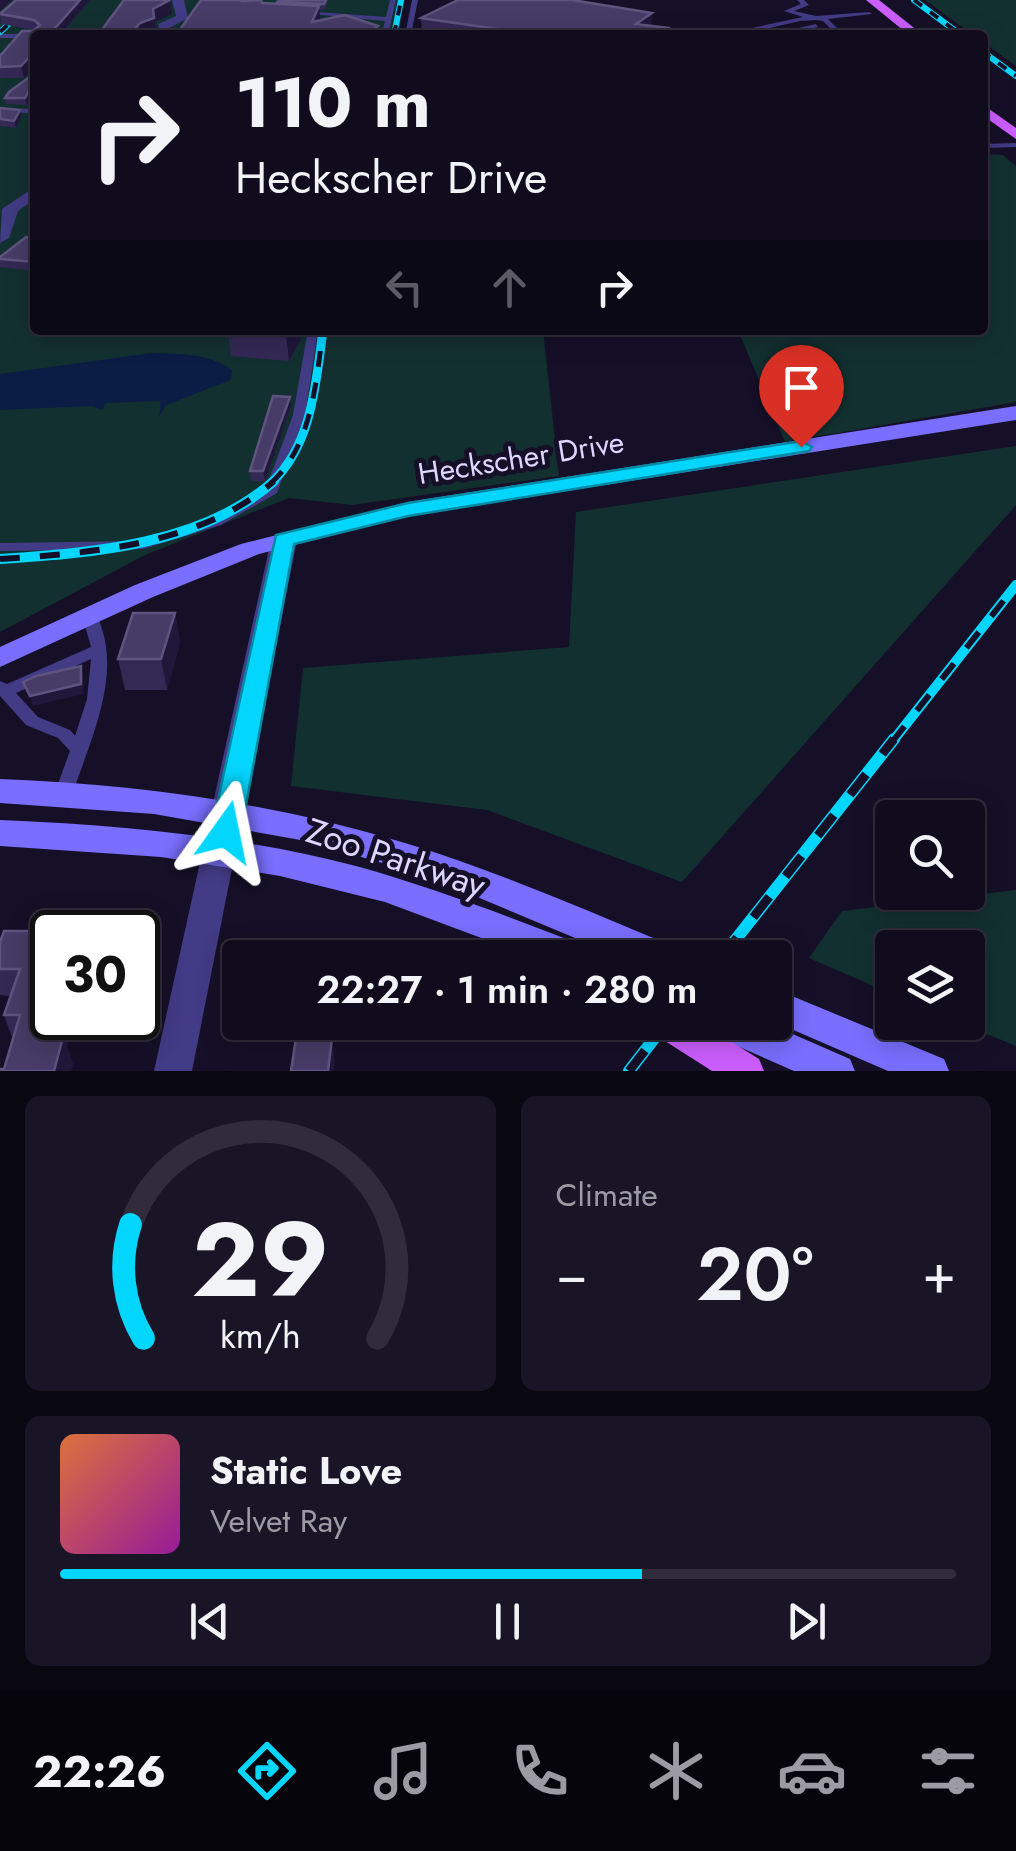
<!DOCTYPE html>
<meta charset="utf-8">
<style>
body{margin:0;font-family:Jost,sans-serif;background:#191526;color:#f1f3f6;height:100vh;display:flex;flex-direction:column;font-size:38px;white-space:nowrap}
*{box-sizing:border-box;margin:0}
p{font-size:32px;color:#9c9ba4}
.icon{flex:none;width:55px;height:55px;fill:none;stroke:currentColor;stroke-width:2;stroke-linecap:round;stroke-linejoin:round}
.map{position:relative;height:1071px;overflow:hidden}
.panel{display:flex;flex-direction:column;gap:25px;padding:25px;background:#090710;flex:1}
.panel>*{flex:none}
.guide{position:absolute;left:30px;top:30px;width:958px;height:305px;border-radius:10px;box-shadow:0 5px 25px #0003,0 0 0 2px #302c3b;background:#100c1d;color:#f1f3f6;overflow:hidden}
.tools{position:absolute;left:875px;top:800px;display:grid;gap:20px}
.tools a{display:grid;place-items:center;width:110px;height:110px;border-radius:10px;background:#100c1d;box-shadow:0 5px 25px #0003,0 0 0 2px #302c3b;font-size:50px}
.speed{position:absolute;left:30px;top:910px;display:flex;gap:20px;font-size:50px;font-weight:700;text-align:center}
.speed>*{display:grid;place-content:center;width:130px;height:130px;border-radius:50%;background:#100c1d;box-shadow:0 5px 25px #0003,0 0 0 2px #302c3b;line-height:1}
.speed .limit{border:5px solid #111;border-radius:15px;background:#fff;color:#111}
.pin{position:absolute;display:grid;place-items:center;width:85px;height:85px;color:#fff;margin:-102px -42px;border-radius:50% 50% 50% 0;rotate:-45deg;box-shadow:0 0 10px #0007}
.pin .icon{rotate:45deg}
.me{position:absolute;width:110px;margin:-55px;rotate:12deg;stroke-linejoin:round;filter:drop-shadow(0 0 8px #0008)}
.turn{display:flex;align-items:center;gap:35px;height:210px;padding:0 40px;font-size:45px}
.turn .icon{width:130px;height:130px;stroke-width:2.5}
.turn b{display:block;font-size:70px;line-height:85px}
.lanes{display:flex;align-items:center;height:95px;padding:0 40px;background:#0003;justify-content:center;gap:50px;direction:ltr}
.lanes .off{opacity:.35}
.big{font-size:75px;font-weight:600;line-height:1.1}
.panel .widget{flex:1;display:flex;flex-direction:column;justify-content:center;gap:15px;min-width:0;padding:0 35px;border-radius:15px;background:#191526}
.panel .dial{align-items:center;gap:0}
.dial svg{height:260px;overflow:visible;fill:none;stroke:#302c3b;stroke-width:7;stroke-linecap:round;text-anchor:middle}
.dial text{fill:#f1f3f6;stroke:none}
.song{display:flex;align-items:center;gap:30px}
.cover{width:120px;height:120px;border-radius:15px;background:linear-gradient(135deg,hsl(20 70% 55%),hsl(300 70% 35%))}
.played{height:10px;border-radius:5px;background:linear-gradient(90deg,#03d6fd 65%,#302c3b 65%)}
.keys{display:flex;justify-content:space-around;direction:ltr}
.heat{display:flex;justify-content:space-between;align-items:center;font-size:55px;direction:ltr}
.panel .tiles{flex:1;display:grid;gap:25px;grid-template-columns:1fr 1fr}
.widget:last-child{grid-column:span 2}
.trip{position:absolute;left:222px;top:940px;width:570px;height:100px;border-radius:10px;background:#100c1d;box-shadow:0 5px 25px #0003,0 0 0 2px #302c3b;font-weight:600;line-height:100px;text-align:center}
.tab-bar{display:flex;height:160px;justify-content:space-around;align-items:center;background:#06050c;color:#9c9ba4}
.tab-bar .icon{width:70px;height:70px}
.tab-bar .active{color:#03d6fd}
.tab-bar b{font-size:45px;color:#f1f3f6}
.map>svg:first-child{display:block}
.green{fill:#133031}
.water{fill:#0b1c45}
.lines{fill:none;stroke-linecap:round;stroke-linejoin:round}
.lane{fill:#423b85;fill-rule:evenodd}
.street{fill:#423b85;fill-rule:evenodd}
.secondary{fill:#796efe;fill-rule:evenodd}
.primary{fill:#cb5efe;fill-rule:evenodd}
.rail-far3-casing{stroke:#03d6fd;stroke-width:6}
.rail-far2-casing{stroke:#03d6fd;stroke-width:9}
.rail-far1-casing{stroke:#03d6fd;stroke-width:10}
.rail-casing{stroke:#03d6fd;stroke-width:12}
.rail-far3{stroke:#151027;stroke-width:4;stroke-dasharray:10;stroke-linecap:butt}
.rail-far2{stroke:#151027;stroke-width:5;stroke-dasharray:16;stroke-linecap:butt}
.rail-far1{stroke:#151027;stroke-width:6;stroke-dasharray:20;stroke-linecap:butt}
.rail{stroke:#151027;stroke-width:9;stroke-dasharray:26;stroke-linecap:butt}
.wall{fill:#342955}
.shaded-wall{fill:#20173b}
.building{fill:#463c67;stroke:#5e547f;stroke-width:2.5}
.route{fill:#03d6fd;stroke:#028ba4;stroke-width:2.5}
.labels{text-anchor:middle;stroke-width:10;stroke-linejoin:round;paint-order:stroke}
.street-label{font-size:30px;fill:#ddd6ff;stroke:#151027}
.near-street-label{font-size:35px;fill:#ddd6ff;stroke:#151027}
</style>
<div class="map">
<svg width="1016" height="1071" viewBox="0 0 1016 1071">
<rect width="100%" height="100%" fill="#151027"/>
<g class="green">
<polygon points="0,0 405,0 398,35 35,35 35,330 543,330 559,476 352,505 289,498 145,555 0,632"/>
<polygon points="925,0 1016,0 1016,66 983,42 982,35 973,35"/>
<polygon points="983,154 1003,155 1016,166 1016,402 785,442 738,330 982,330"/>
<polygon points="1016,446 1016,505 682,882 487,810 291,786 303,668 569,647 576,512"/>
<polygon points="1016,890 1016,1046 960,1023 968,1022 968,948 892,948 892,994 809,958 842,911"/>
</g>
<path class="water" d="M152 353C180 354 208 353 232 370L231 380 166 405 159 417 161 401 105 403 103 410 91 406 0 410V374Z"/>
<g class="lines">
<g class="lane">
<polygon points="390,0 396,0 388,35 382,35 385,21 301,13 304,11 386,17"/>
<polygon points="412,0 418,0 411,35 405,35"/>
<polygon points="797,0 804,0 809,5 794,11 816,16 869,12 872,14 828,19 844,35 837,35 823,21 816,20 800,21 740,35 702,35 705,33 729,33 803,17 784,11 801,4"/>
<polygon points="816,24 818,27 781,35 768,35"/>
<polygon points="651,30 685,33 688,35 649,33"/>
<polygon points="0,34 35,34 38,35 35,35 35,38 0,38"/>
<polygon points="0,108 30,109 34,111 30,113 0,112"/>
<polygon points="1016,143 1016,147 982,148 982,144"/>
<polygon points="308,330 318,330 305,415 277,493 221,525 143,549 0,551 0,543 142,541 211,519 266,488 293,415"/>
<path d="M89 610C97 615 99 619 102 629 119 681 90 742 73 792L70 797 64 798 58 797 55 792 70 751 58 738 26 725 0 696V681L7 684 91 647 82 615ZM91 659 87 699 75 736 70 730 38 717 16 693Z"/>
</g>
<g class="street">
<polygon points="172,0 184,0 188,18 169,28 173,35 161,35 158,24 176,16"/>
<polygon points="35,187 35,199 18,211 9,238 0,243 2,209"/>
<polygon points="284,532 297,540 192,1071 154,1071 271,540"/>
</g>
<g class="secondary">
<polygon points="1016,406 1016,420 409,516 259,554 153,597 0,667 0,647 135,585 241,544 408,502"/>
<path d="M0 779C138 784 273 803 405 843 497 871 586 910 675 947L680 958H623L427 876 306 841 154 814 0 803Z"/>
<path d="M0 820C120 825 240 836 356 866 435 888 512 918 588 947L593 958H535L385 902 280 876 161 857 0 846Z"/>
<polygon points="775,989 944,1059 949,1071 888,1071 775,1022"/>
<polygon points="704,1022 765,1022 850,1059 855,1071 794,1071 710,1034"/>
</g>
<g class="primary">
<polygon points="866,0 879,0 923,35 909,35"/>
<polygon points="982,104 1016,128 1016,139 982,115"/>
<polygon points="572,941 585,945 592,958 555,958 559,945"/>
<polygon points="648,1022 700,1022 759,1059 764,1071 712,1071 654,1034"/>
</g>
<defs>
<g id="rail-far3">
<polyline points="914,0 961,35"/>
<polyline points="0,32 34,0"/>
<polyline points="394,35 401,0"/>
<polyline points="982,51 1016,76"/>
</g>
<path id="rail-far2" d="M271 483C312 446 316 382 323 330"/>
<g id="rail-far1">
<path d="M0 559C92 553 202 545 274 481"/>
<polyline points="892,742 1016,585"/>
</g>
<g id="rail">
<polyline points="721,958 894,739"/>
<polyline points="629,1071 667,1022"/>
</g>
</defs>
<use href="#rail-far3" class="rail-far3-casing"/>
<use href="#rail-far2" class="rail-far2-casing"/>
<use href="#rail-far1" class="rail-far1-casing"/>
<use href="#rail" class="rail-casing"/>
<use href="#rail-far3" class="rail-far3"/>
<use href="#rail-far2" class="rail-far2"/>
<use href="#rail-far1" class="rail-far1"/>
<use href="#rail" class="rail"/>
</g>
<g class="wall">
<polygon points="90,0 24,78 0,78 0,56 34,30 1,24 0,13"/>
<polygon points="328,0 324,10 319,10 320,20 378,26 378,35 176,35 262,3 276,4 276,2"/>
<polygon points="421,18 651,26 668,35 422,35"/>
<polygon points="35,73 35,88 27,105 6,104 5,98"/>
<polygon points="0,108 20,110 21,116 16,128 0,126"/>
<polygon points="35,238 35,271 0,267 0,257"/>
<polygon points="228,330 303,335 289,361 231,356"/>
<polygon points="291,406 265,481 251,481 250,471"/>
<polygon points="175,613 180,643 167,690 125,690 118,659"/>
<polygon points="4,931 67,1047 73,1065 13,1040 4,1015 10,996 0,995 0,942"/>
</g>
<g class="shaded-wall">
<polygon points="0,0 12,0 0,11"/>
<polygon points="80,0 90,0 60,35 49,35"/>
<polygon points="170,0 172,14 155,22 156,32 147,35 130,35 153,9"/>
<polygon points="319,6 320,20 312,22"/>
<polygon points="652,13 651,35 636,24"/>
<polygon points="378,26 378,35 366,35"/>
<polygon points="35,51 35,65 24,78 21,66"/>
<polygon points="35,79 35,88 27,105 25,98"/>
<polygon points="20,110 21,116 16,128 14,121"/>
<polygon points="289,330 303,330 303,335 289,361 286,335"/>
<polygon points="290,397 291,406 265,481 263,471"/>
<polygon points="175,613 180,643 167,690 161,659"/>
<polygon points="81,666 83,676 84,694 33,706 30,696"/>
<polygon points="58,1018 76,1018 67,1047 73,1065 71,1071 54,1071 52,1037"/>
<polygon points="332,1038 335,1060 334,1071 328,1071"/>
</g>
<g class="building">
<polygon points="16,0 80,0 49,35 35,35 35,51 21,66 0,67 0,56 22,31 33,31 40,25 34,20 0,14"/>
<polygon points="124,0 170,0 153,9 154,18 140,23 130,35 98,35"/>
<polygon points="201,0 239,0 243,1 261,0 262,3 319,6 312,22 345,15 378,26 366,35 176,35"/>
<polygon points="285,0 326,0 324,4 276,2"/>
<polygon points="458,0 572,0 652,13 636,24 668,28 660,35 518,35 498,33 504,30 421,18"/>
<polygon points="35,73 35,79 25,98 5,98 9,92"/>
<polygon points="0,108 20,110 14,121 0,119"/>
<polygon points="26,237 35,238 35,262 0,259 0,257"/>
<polygon points="227,330 289,330 286,335"/>
<polygon points="273,396 290,397 263,471 250,471"/>
<polygon points="133,613 175,613 161,659 118,659"/>
<polygon points="81,666 81,684 30,696 23,682 36,676"/>
<polygon points="4,931 57,931 52,932 52,1018 58,1018 52,1037 63,1037 54,1071 0,1071 0,1069 4,1069 20,1015 4,1015 20,969 0,969 0,942"/>
<polygon points="296,1038 332,1038 328,1071 291,1071"/>
</g>
<polygon class="route" points="801,441 812,447 809,451 408,516 294,544 241,832 236,840 216,840 211,832 276,535 408,503"/>
<g class="labels">
<g class="street-label">
<text transform="translate(521 458) rotate(-9)" y="10">Heckscher Drive</text>
</g>
<g class="near-street-label">
<text transform="translate(396 858) rotate(18)" y="12">Zoo Parkway</text>
</g>
</g>
</svg>
<div class="tools">
<a><svg class="icon" aria-label="search" viewBox="0 0 24 24"><circle cx="10" cy="10" r="6"/><path d="M15 15l6 6"/></svg></a>
<a><svg class="icon" aria-label="layers" viewBox="0 0 24 24"><path d="M12 4l9 5-9 5-9-5zM3 14l9 5 9-5"/></svg></a>
</div>
<div class="speed"><div class="limit">30</div></div>
<div class="pin" style="left:801px;top:447px;background:#d93025"><svg class="icon" aria-label="arrive" viewBox="0 0 24 24"><path d="M6 21V4h12l-3 4 3 4H6"/></svg></div>
<svg class="me" style="left:226px;top:832px" viewBox="-20 -20 40 40"><path d="M0-17L14 15 0 8-14 15z" fill="#03d6fd" stroke="#fff" stroke-width="4"/></svg>
<div class="trip">22:27 · 1 min · 280 m</div>
<div class="guide">
<div class="turn"><svg class="icon" aria-label="right" viewBox="0 0 24 24"><path d="M7 20v-9h11M14 6l5 5-5 5"/></svg><div><b>110 m</b>Heckscher Drive</div></div>
<div class="lanes"><svg class="icon off" aria-label="left" viewBox="0 0 24 24"><path d="M17 20v-9H6M10 6l-5 5 5 5"/></svg><svg class="icon off" aria-label="ahead" viewBox="0 0 24 24"><path d="M12 20V5M6 11l6-6 6 6"/></svg><svg class="icon" aria-label="right" viewBox="0 0 24 24"><path d="M7 20v-9h11M14 6l5 5-5 5"/></svg></div>
</div>
</div>
<section class="panel">
<div class="tiles">
<div class="widget dial"><svg viewBox="0 0 100 80">
<path d="M14 69A42 42 0 1 1 86 69"/>
<path d="M14 69A42 42 0 0 1 10 34" stroke="#03d6fd"/>
<text x="50" y="56" font-size="32" font-weight="700">29</text>
<text x="50" y="72" font-size="11">km/h</text>
</svg></div>
<div class="widget"><p>Climate</p>
<div class="heat"><a>−</a><b class="big">20°</b><a>+</a></div>
</div>
<div class="widget">
<div class="song"><i class="cover"></i><div><b>Static Love</b><p>Velvet Ray</p></div></div>
<div class="played"></div>
<div class="keys"><svg class="icon" aria-label="previous" viewBox="0 0 24 24"><path d="M18 5L8 12l10 7zM5 5v14"/></svg><svg class="icon" aria-label="pause" viewBox="0 0 24 24"><path d="M8 5v14M16 5v14"/></svg><svg class="icon" aria-label="next" viewBox="0 0 24 24"><path d="M6 5l10 7-10 7zM19 5v14"/></svg></div>
</div>
</div>
</section>
<nav class="tab-bar">
<b>22:26</b>
<svg class="icon active" aria-label="directions" viewBox="0 0 24 24"><path d="M12 3l9 9-9 9-9-9zM9 14v-3h6M13 9l2 2-2 2"/></svg>
<svg class="icon" aria-label="music" viewBox="0 0 24 24"><path d="M9 18V5l10-2v13"/><circle cx="6" cy="18" r="3"/><circle cx="16" cy="16" r="3"/></svg>
<svg class="icon" aria-label="phone" viewBox="0 0 24 24"><path d="M5 4h4l2 5-3 2q2 4 5 5l2-3 5 2v4C11 20 4 13 5 4z"/></svg>
<svg class="icon" aria-label="climate" viewBox="0 0 24 24"><path d="M12 3v18M4 7l16 10M4 17L20 7"/></svg>
<svg class="icon" aria-label="car" viewBox="0 0 24 24"><path d="M5 17H2v-5l4-1 3-4h7l3 4 3 1v5h-3M9 17h6M6 11h13"/><circle cx="7" cy="17" r="2"/><circle cx="17" cy="17" r="2"/></svg>
<svg class="icon" aria-label="filters" viewBox="0 0 24 24"><path d="M4 7h16M4 17h16"/><circle cx="9" cy="7" r="2"/><circle cx="15" cy="17" r="2"/></svg>
</nav>
